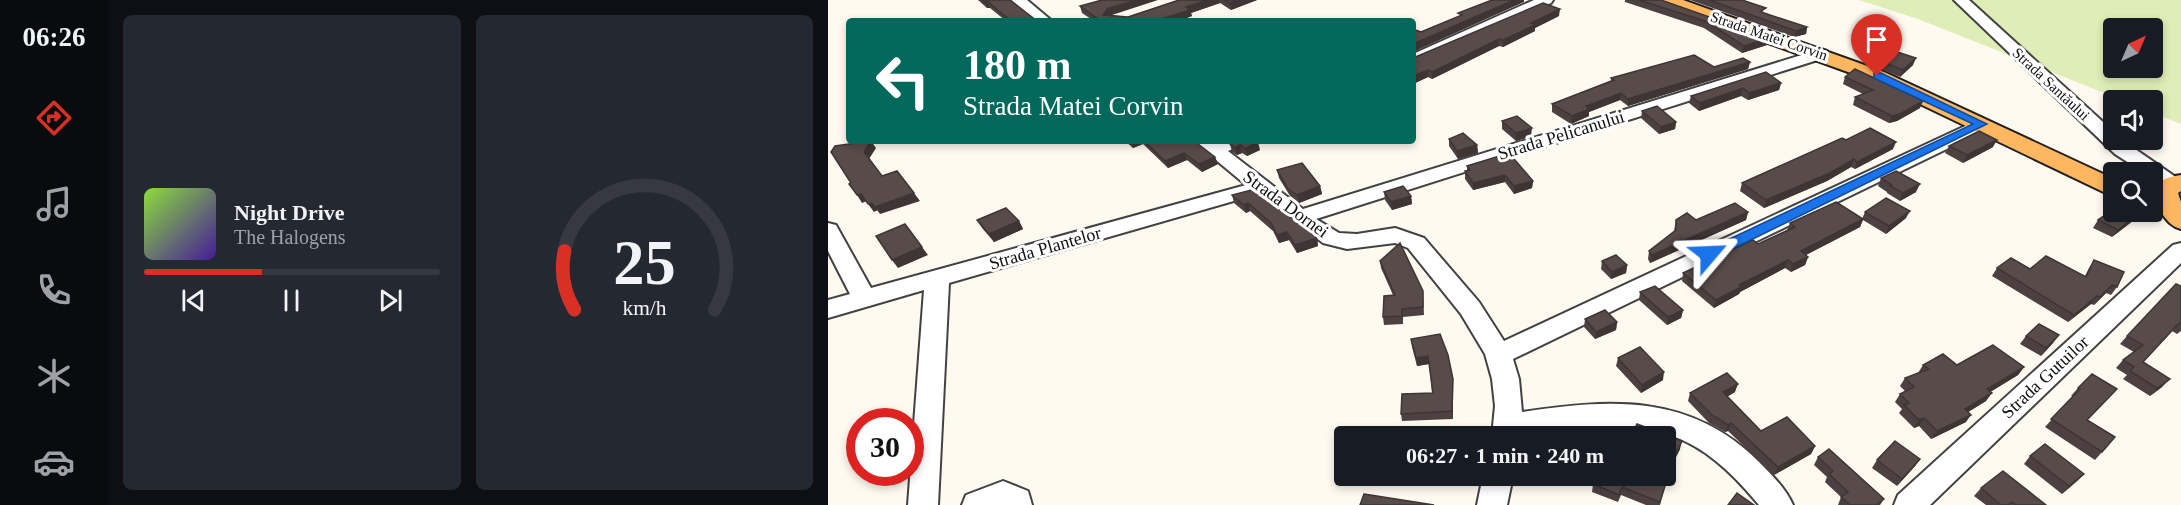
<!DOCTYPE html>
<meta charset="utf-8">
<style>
body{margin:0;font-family:"Times New Roman",serif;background:#242831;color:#f1f3f6;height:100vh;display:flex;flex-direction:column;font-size:22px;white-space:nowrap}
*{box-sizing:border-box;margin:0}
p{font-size:20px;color:#9ea1a6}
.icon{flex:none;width:33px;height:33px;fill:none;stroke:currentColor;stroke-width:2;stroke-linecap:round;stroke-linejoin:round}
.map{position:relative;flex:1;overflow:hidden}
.sheet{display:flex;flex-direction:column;gap:15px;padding:15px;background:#0d0f14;width:720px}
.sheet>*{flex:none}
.hud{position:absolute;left:18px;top:18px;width:570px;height:126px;border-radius:6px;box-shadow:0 3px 9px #0003;background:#00695c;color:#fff;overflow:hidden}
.needle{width:39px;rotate:44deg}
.tools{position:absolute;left:1275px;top:18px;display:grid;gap:12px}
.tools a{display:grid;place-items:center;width:60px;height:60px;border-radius:6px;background:#171b24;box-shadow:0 3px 9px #0003;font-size:30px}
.speed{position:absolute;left:18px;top:408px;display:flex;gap:12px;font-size:30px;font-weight:700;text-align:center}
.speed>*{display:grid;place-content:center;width:78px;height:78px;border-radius:50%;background:#171b24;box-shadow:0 3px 9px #0003;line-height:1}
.speed .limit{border:9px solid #d22;background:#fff;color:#111}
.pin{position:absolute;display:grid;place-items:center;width:51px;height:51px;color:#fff;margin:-62px -26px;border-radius:50% 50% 50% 0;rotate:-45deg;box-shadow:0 0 6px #0007}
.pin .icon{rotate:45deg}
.me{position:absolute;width:66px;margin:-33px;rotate:64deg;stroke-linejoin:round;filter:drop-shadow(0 0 4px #0008)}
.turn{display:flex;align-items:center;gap:21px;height:126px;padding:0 18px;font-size:27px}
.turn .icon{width:78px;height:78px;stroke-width:2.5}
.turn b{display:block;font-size:42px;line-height:51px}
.sheet .tile{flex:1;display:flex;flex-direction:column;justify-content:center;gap:9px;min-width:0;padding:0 21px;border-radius:9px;background:#242831}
.sheet .dial{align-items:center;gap:0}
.dial svg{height:156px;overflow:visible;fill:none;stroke:#363941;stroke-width:7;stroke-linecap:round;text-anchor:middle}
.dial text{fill:#f1f3f6;stroke:none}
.song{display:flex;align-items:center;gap:18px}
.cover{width:72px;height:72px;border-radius:9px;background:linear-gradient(135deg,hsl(90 70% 55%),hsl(260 70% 35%))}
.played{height:6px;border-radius:3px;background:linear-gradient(90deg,#d93025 40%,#363941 40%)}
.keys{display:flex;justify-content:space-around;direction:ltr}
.sheet .tiles{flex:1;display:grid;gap:15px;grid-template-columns:repeat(2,1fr)}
.trip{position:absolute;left:506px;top:426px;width:342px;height:60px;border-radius:6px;background:#171b24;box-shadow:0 3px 9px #0003;font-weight:700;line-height:60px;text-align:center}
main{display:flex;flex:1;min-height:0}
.menu{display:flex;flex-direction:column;width:108px;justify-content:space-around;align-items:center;background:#090b0e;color:#9ea1a6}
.menu .icon{width:42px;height:42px}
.menu .active{color:#d93025}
.menu b{font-size:27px;color:#f1f3f6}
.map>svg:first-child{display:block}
.green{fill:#dfedb6;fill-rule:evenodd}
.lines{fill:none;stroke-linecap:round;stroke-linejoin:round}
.minor-casing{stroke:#424242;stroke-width:4}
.major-casing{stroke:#202020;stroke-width:4}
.minor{fill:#fff;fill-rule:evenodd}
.major{fill:#ffb660;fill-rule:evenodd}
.wall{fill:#4c4140}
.shaded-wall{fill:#3e3534}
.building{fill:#584c4a;stroke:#3e3534;stroke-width:1.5}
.route{fill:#1a73e8;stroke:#114b97;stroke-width:1.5}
.labels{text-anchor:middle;stroke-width:6;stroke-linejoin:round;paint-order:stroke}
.far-street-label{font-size:15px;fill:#0f0f0f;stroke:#fff}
.street-label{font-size:18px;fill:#0f0f0f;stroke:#fff}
</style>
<main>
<nav class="menu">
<b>06:26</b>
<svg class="icon active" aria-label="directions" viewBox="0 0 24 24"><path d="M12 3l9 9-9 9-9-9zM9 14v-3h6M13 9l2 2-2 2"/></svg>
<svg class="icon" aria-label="music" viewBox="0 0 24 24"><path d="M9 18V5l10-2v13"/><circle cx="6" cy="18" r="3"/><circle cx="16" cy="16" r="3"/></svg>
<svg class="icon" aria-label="phone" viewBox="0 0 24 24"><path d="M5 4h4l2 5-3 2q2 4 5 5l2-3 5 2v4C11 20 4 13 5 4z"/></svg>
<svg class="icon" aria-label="climate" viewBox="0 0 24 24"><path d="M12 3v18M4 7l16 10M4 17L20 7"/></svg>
<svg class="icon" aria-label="car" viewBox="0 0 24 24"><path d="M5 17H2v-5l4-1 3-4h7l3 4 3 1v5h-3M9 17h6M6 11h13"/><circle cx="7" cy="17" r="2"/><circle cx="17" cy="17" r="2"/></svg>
</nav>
<section class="sheet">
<div class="tiles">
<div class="tile">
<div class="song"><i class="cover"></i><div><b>Night Drive</b><p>The Halogens</p></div></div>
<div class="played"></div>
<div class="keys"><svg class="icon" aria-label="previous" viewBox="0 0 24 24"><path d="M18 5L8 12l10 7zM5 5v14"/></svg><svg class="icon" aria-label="pause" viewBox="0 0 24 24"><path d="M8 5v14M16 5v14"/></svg><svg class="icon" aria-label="next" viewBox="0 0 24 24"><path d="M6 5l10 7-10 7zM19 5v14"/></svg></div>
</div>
<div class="tile dial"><svg viewBox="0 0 100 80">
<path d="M14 69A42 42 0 1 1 86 69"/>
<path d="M14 69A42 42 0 0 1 9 39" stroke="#d93025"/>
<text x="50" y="56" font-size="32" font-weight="700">25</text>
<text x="50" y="72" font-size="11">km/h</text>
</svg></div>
</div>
</section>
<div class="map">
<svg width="1353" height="505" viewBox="0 0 1353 505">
<rect width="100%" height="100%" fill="#fff9f0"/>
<path class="green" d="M1031 0H1353V124L1325 113 1324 100H1294L1090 19ZM1286 28H1324V68H1286Z"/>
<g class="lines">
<defs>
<g id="minor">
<polygon points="183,0 199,0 224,21 208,21"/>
<polygon points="706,0 725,0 723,3 585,65 585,54"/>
<polygon points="1126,0 1141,0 1286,132 1286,140 1294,140 1352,180 1352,188 1338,188 1324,179 1324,172 1315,172 1287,154"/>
<path d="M993 49 999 51 1001 54 999 57 488 219 511 233 529 234 567 228 596 238 651 302 676 341 1148 121H1160L1163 125 1160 129 685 359 691 379 694 412C783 399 862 393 931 462 944 475 958 489 965 505H931C871 432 828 420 737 430 712 433 689 436 664 436L667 406 664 379 657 354 633 314 580 248 567 243 519 249 495 243 430 194 121 283 110 505H80L96 290 0 318V300L22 294 0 251V223L8 225 43 288 418 185 365 141H416L414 145 400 151 475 209Z"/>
<polygon points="1353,243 1353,263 1102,505 1066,505 1070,495 1345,245"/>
<polygon points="655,476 685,476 679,505 649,505"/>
<polygon points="175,481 200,491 204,505 134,505 138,495"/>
</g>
<g id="major">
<polygon points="829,0 855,0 1056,72 1286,179 1286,197 1042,80 832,4"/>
<path d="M1353 175V191L1350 193 1353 202V229C1342 226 1339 220 1332 211 1315 189 1330 178 1353 175Z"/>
</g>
</defs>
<use href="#minor" class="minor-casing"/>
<use href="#major" class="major-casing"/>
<use href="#minor" class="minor"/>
<use href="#major" class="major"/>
</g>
<g class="wall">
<polygon points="150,0 182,0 209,21 178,21 162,8 159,8"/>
<polygon points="351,0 429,0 403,10 392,3 363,13 364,16 350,21 266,21 254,13 252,6 283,15 300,17"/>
<polygon points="797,0 833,0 939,45 914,53 876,28 797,2"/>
<polygon points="862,0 916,0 936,13 979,27 978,34 966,37"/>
<polygon points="731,16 707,28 707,31 675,47 671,46 604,79 600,77 585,84 585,58"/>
<polygon points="1042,57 1085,65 1072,77 1039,64"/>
<polygon points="922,62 920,69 800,106 792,100 761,112 761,116 743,124 724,112 724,104 783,81 783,78 886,67"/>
<polygon points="1017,77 1092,108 1069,121 1061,123 1025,105 1027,97 1035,94 1015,84"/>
<polygon points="953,83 951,90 920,100 913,96 871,111 861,103 863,96"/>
<polygon points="814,111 848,122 847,129 831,134 813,118"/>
<polygon points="674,121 703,136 688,141 674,129"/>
<polygon points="621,139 649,145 650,153 630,159 621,146"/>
<polygon points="1018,140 1065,149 1027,169 1023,167 999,181 936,208 912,191 914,183"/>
<polygon points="297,141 366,141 387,157 390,164 374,172 359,160 340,168 315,144 305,148"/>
<polygon points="409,141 432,150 419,156 414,153 409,155 404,152 402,144"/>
<polygon points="1121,146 1165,147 1135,163 1117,153"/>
<polygon points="639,166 705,181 704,188 686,194 677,182 645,190 637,179 637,171 639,171"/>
<polygon points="449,170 492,186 494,194 471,203 462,196 451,178"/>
<polygon points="1053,178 1088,192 1072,201 1059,193 1059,192 1050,186"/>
<polygon points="556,192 583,196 584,204 564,210 557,200"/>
<polygon points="404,195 489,238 490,246 469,253 461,240 451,243 445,231 422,211 418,213 406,203"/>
<polygon points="920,212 918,220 822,263 820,259 821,251 846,231 848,220 868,220"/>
<polygon points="1037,212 1078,218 1058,234 1035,220 1032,227 978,255 980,257 977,265 963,272 957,268 912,292 911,294 886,308 854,281 855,273 930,244 959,230 962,223 1034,219"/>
<polygon points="1312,212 1306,220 1284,237 1265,228 1270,220"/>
<polygon points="149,220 191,221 195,229 166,242 154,228"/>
<polygon points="1266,260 1289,287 1283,295 1278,293 1266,305 1263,304 1240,322 1164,276 1169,268 1202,269 1257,276 1261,268"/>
<polygon points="552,261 595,291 596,315 575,317 575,324 556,325 555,317 565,295 553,268"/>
<polygon points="774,261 799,265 798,273 783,279 773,269"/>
<polygon points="1353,286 1353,331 1349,334 1344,331 1315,362 1334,387 1322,396 1295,379 1299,375 1288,368 1295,360 1306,352 1292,344 1299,336"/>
<polygon points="812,292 855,310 853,318 839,325 811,300"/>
<polygon points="757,319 789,322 788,330 767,339 756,327"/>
<polygon points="1198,336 1225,343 1213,356 1192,344"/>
<polygon points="583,339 625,379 625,419 574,421 573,414 604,393 601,364 589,366 584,347"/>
<polygon points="790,358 835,380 813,393 788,366"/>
<polygon points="1095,365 1129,365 1196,367 1190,375 1162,392 1158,401 1140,412 1138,422 1103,439 1091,426 1086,428 1071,413 1074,409 1067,402 1072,394 1077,391 1072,386 1077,378 1090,373"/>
<polygon points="1250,388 1289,389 1259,420 1274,452 1267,460 1217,427 1245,396 1243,396"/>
<polygon points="907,392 899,397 933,431 987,446 983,454 946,475 900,431 897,432 881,423 860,401 862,393"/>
<polygon points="837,436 852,449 843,467 837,465"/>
<polygon points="1202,456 1256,474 1249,481 1234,494 1196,464"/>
<polygon points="990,457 1056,499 1052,505 1010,505 1013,497 997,482 999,477 986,465"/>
<polygon points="1092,459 1087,466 1069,486 1044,468 1049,460"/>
<polygon points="829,482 837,486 832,505 818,505 793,495 790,502 764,492 765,484"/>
<polygon points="1153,488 1218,505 1158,505 1146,496"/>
</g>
<g class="shaded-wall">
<polygon points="308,0 330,0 281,16 275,15 279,9"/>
<polygon points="380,0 391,0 392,3 363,13 364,16 350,21 328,21 358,7"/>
<polygon points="411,0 429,0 403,10 402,3"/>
<polygon points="686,0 696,0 696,2 585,52 585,44"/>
<polygon points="159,1 162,8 159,8 156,2"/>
<polygon points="732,9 731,16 707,28 707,31 675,47 675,40 703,23"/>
<polygon points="979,27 978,34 966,37 968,31"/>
<polygon points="941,38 939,45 914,53 916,46"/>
<polygon points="671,39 671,46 604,79 604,72"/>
<polygon points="1088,58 1085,65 1072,77 1075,70"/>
<polygon points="922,62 920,69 800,106 800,99"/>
<polygon points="600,70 600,77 585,84 585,76"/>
<polygon points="953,83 951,90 920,100 921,93"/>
<polygon points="915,88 913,96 871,111 872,103"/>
<polygon points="793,93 792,100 761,112 761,116 743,124 744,116 758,106"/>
<polygon points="1095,101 1092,108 1069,121 1061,123 1064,116"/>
<polygon points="848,122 847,129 831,134 833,127"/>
<polygon points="704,128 703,136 688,141 688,133"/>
<polygon points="1169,140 1165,147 1135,163 1139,155"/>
<polygon points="43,141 48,148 41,159 36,152"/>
<polygon points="302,141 313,141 315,144 305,148"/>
<polygon points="430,142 432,150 419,156 417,149"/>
<polygon points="1068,142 1065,149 1027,169 1029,162"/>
<polygon points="412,145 414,153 409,155 407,148"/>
<polygon points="649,145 650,153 630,159 629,151"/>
<polygon points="356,153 359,160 340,168 337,161"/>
<polygon points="387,157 390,164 374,172 371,164"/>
<polygon points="1026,159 1023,167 999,181 936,208 938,200"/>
<polygon points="677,175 677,182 645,190 645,183"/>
<polygon points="705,181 704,188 686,194 686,186"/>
<polygon points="1092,184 1088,192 1072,201 1075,193"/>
<polygon points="492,186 494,194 471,203 469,195"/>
<polygon points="86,193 92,201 52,214 47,207"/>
<polygon points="33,194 39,201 34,203 29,195"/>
<polygon points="583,196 584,204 564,210 563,202"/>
<polygon points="44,203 50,210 46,212 40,204"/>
<polygon points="420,203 422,211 418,213 416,205"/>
<polygon points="1082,211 1078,218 1058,234 1061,226"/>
<polygon points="920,212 918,220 822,263 824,255"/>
<polygon points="1312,212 1306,220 1284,237 1290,230"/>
<polygon points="1035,219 1032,227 970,259 973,251"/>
<polygon points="191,221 195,229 166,242 161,234"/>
<polygon points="459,232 461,240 451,243 449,235"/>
<polygon points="489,238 490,246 469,253 467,245"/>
<polygon points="94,247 100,255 70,268 64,260"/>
<polygon points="980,257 977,265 963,272 965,264"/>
<polygon points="960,260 957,268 912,292 911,294 886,308 888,300 911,285"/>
<polygon points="799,265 798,273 783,279 784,272"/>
<polygon points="1284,285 1278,293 1266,305 1272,297"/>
<polygon points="1269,296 1263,304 1240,322 1246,315"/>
<polygon points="855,310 853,318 839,325 840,317"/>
<polygon points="789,322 788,330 767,339 768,332"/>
<polygon points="1231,335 1225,343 1213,356 1218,348"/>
<polygon points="600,356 601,364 589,366 588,358"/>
<polygon points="1196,367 1190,375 1154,397 1159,389"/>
<polygon points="836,372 835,380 813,393 814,385"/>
<polygon points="625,379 625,419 624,411"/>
<polygon points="1342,379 1334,387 1322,396 1329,388"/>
<polygon points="910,384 907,392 892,400 895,392"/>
<polygon points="1164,393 1158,401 1132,417 1137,409"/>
<polygon points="1143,415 1138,422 1103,439 1109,431"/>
<polygon points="1096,418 1091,426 1086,428 1091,420"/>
<polygon points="903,423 900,431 897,432 900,425"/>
<polygon points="854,441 852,449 843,467 845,459"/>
<polygon points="987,446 983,454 946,475 950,467"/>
<polygon points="1092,459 1087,466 1069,486 1074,479"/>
<polygon points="1256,474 1249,481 1234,494 1241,486"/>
</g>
<g class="building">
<polygon points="154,0 182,0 209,21 183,21 159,1 156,2"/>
<polygon points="274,0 308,0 279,9 275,15 300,17 351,0 380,0 358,7 362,10 328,21 273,21 252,6"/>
<polygon points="396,0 411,0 402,3"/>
<polygon points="664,0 686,0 585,44 585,29 593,32 634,15 630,13"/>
<polygon points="811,0 833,0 941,38 916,46 877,21"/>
<polygon points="881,0 914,0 938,8 933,11 936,13 979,27 968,31"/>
<polygon points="715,3 732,9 703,23 707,25 675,40 671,39 604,72 600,70 585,76 585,58"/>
<polygon points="1054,47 1088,58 1075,70 1042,57"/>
<polygon points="866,55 886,67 915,58 922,62 800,99 793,93 758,106 761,109 744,116 724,104 786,80 783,78"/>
<polygon points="1027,69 1095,101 1072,114 1064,116 1027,97 1045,90 1017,77"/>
<polygon points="938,72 953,83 921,93 915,88 872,103 863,96"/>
<polygon points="829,106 848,122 833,127 814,111"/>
<polygon points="689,116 704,128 688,133 674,121"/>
<polygon points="1042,128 1068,142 1029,162 1026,159 1002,173 938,200 914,183 1014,138 1018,140"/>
<polygon points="1151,131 1169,140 1139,155 1121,146"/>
<polygon points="635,133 649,145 629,151 621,139"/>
<polygon points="43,141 36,152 54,176 69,171 86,193 47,207 44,203 40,204 33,194 29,195 21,184 23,183 3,152 7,146"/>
<polygon points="316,141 366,141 387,157 371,164 356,153 337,161"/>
<polygon points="409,141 428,141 430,142 417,149 412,145 407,148 402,144"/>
<polygon points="681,153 705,181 686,186 677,175 645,183 637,171 642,170 639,166"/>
<polygon points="474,163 492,186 469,195 460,189 449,170"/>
<polygon points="1068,171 1092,184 1075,193 1062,186 1064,185 1053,178"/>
<polygon points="575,186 583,196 563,202 556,192"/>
<polygon points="427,189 489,238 467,245 459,232 449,235 443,223 420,203 416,205 404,195"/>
<polygon points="1058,198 1082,211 1061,226 1037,212"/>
<polygon points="1008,202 1035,219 973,251 980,257 965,264 960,260 911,285 913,287 888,300 855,273 925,240 930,244 967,227 962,223"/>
<polygon points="907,203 920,212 824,255 821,251 848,230 848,220 859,213 868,220"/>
<polygon points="178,208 191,221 161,234 149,220"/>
<polygon points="1286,209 1286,212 1312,212 1290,230 1270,220"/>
<polygon points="77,224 94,247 64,260 48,236"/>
<polygon points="572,243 595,291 595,307 574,309 574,316 555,317 556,296 567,295 552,261"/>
<polygon points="788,255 799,265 784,272 774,261"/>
<polygon points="1218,256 1258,277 1266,260 1296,272 1289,287 1284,285 1272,297 1269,296 1246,315 1169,268 1183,258 1202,269"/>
<polygon points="1348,284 1353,286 1353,324 1351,323 1315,362 1342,379 1329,388 1302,371 1306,367 1295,360 1315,345 1299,336"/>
<polygon points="827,286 855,310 840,317 812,292"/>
<polygon points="777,310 789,322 768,332 757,319"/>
<polygon points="1211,324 1231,335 1218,348 1198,336"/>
<polygon points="612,334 620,355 625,379 624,411 573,414 574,394 605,393 600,356 588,358 583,339"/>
<polygon points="1165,345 1196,367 1159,389 1164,393 1137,409 1143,415 1109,431 1096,418 1091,420 1076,405 1081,403 1072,394 1086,387 1077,378 1101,369 1095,365 1115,354 1129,365"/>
<polygon points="812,347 836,372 814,385 790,358"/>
<polygon points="899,373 910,384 895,392 933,431 959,417 987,446 950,467 903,423 900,425 884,415 862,393"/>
<polygon points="1264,374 1289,389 1259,420 1287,437 1274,452 1223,419 1252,389 1250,388"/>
<polygon points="809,424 854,441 845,459 839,457 837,461 837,436 803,436"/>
<polygon points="1067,441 1092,459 1074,479 1049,460"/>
<polygon points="1217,444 1256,474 1241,486 1202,456"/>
<polygon points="1001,449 1056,499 1048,505 1022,505 1013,497 1020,492 1001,474 1005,471 990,457"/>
<polygon points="1175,471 1218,505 1188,505 1184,502 1180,505 1173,505 1153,488"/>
<polygon points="768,476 831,476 828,482 837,486 832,502 794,487 791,495 765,484"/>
<polygon points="909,493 926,505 900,505"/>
<polygon points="536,494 606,505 532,505"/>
</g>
<polygon class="route" points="1046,73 1053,73 1159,124 886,258 876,258 874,254 876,251 1145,124 1046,78"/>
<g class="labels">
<g class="far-street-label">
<text transform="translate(941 36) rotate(19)" y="5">Strada Matei Corvin</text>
<text transform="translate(1223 84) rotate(43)" y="5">Strada Santăului</text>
</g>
<g class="street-label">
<text transform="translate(733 135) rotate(-17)" y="6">Strada Pelicanului</text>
<text transform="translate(458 204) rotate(36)" y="6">Strada Dornei</text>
<text transform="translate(217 248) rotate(-16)" y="6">Strada Plantelor</text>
<text transform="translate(1217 377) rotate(-43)" y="6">Strada Gutuilor</text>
</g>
</g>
</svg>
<div class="tools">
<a><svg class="needle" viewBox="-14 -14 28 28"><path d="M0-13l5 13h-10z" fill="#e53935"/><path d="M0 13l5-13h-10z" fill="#9ea1a6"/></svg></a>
<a><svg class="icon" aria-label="sound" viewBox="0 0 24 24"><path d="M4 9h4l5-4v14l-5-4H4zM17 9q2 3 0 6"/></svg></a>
<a><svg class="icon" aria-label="search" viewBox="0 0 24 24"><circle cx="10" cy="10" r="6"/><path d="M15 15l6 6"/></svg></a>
</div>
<div class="speed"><div class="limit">30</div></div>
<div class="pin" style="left:1049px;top:76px;background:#d93025"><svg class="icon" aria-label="arrive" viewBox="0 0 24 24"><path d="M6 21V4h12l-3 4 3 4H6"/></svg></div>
<svg class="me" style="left:881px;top:254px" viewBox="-20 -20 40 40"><path d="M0-17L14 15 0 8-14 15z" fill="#1a73e8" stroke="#fff" stroke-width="4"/></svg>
<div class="trip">06:27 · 1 min · 240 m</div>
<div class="hud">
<div class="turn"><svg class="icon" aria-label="left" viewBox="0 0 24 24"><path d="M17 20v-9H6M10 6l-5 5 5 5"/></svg><div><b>180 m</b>Strada Matei Corvin</div></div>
</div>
</div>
</main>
